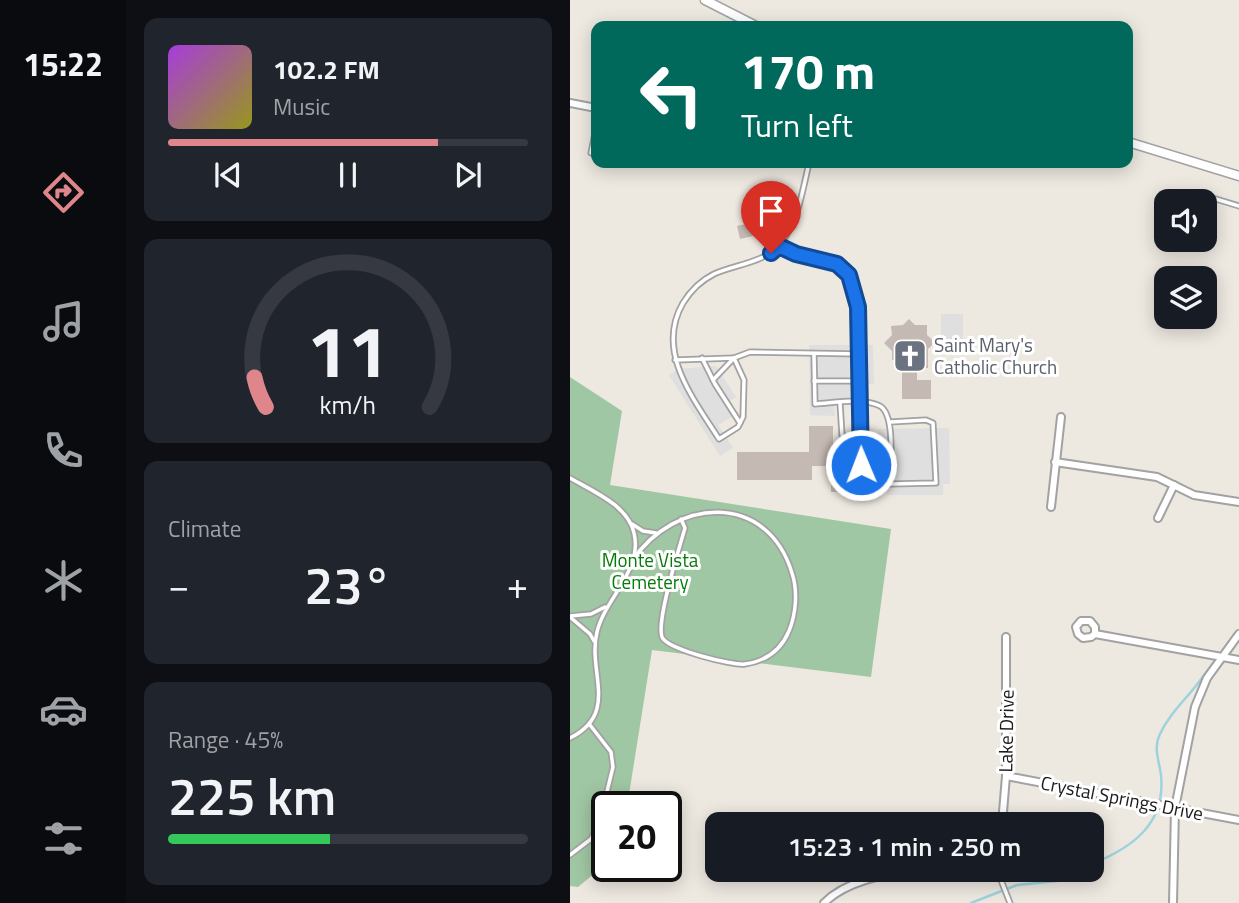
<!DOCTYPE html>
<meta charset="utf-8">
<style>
body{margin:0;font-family:"Titillium Web",sans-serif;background:#20242c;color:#f1f3f6;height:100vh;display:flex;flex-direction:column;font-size:26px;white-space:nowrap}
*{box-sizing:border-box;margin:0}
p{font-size:23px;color:#9ea1a6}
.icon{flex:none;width:38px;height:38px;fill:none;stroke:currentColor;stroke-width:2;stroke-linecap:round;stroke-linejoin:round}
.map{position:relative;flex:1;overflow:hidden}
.panel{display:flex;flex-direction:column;gap:18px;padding:18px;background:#0d0f14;width:444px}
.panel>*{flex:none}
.banner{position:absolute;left:21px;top:21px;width:542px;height:147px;border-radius:14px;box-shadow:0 4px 18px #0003;background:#00695c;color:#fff;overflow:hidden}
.tools{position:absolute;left:584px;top:189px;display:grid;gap:14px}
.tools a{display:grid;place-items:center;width:63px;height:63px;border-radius:14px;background:#171b24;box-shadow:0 4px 18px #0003;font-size:35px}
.speed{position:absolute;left:21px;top:791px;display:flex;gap:14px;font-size:35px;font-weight:700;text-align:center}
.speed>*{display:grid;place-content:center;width:91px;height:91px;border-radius:50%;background:#171b24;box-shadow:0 4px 18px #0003;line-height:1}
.speed .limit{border:4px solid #111;border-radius:10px;background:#fff;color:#111}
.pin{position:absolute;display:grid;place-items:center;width:60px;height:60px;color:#fff;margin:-72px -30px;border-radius:50% 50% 50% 0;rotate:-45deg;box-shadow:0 0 7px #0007}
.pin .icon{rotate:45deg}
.me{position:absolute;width:77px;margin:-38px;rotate:359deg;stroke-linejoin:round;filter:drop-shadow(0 0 5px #0008)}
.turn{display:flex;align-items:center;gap:24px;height:147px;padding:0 35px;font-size:32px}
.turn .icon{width:91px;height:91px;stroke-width:2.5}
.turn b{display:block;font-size:49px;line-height:60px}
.big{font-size:52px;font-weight:600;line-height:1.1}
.panel .card{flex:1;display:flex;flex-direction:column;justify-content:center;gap:10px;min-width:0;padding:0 24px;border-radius:14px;background:#20242c}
.panel .dial{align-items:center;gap:0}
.dial svg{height:182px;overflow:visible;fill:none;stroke:#363941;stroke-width:7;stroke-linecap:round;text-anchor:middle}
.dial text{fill:#f1f3f6;stroke:none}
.song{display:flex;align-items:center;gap:21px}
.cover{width:84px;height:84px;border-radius:10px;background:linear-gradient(135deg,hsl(280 70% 55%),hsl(60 70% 35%))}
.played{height:7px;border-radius:4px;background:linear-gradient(90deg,#de868c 75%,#363941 75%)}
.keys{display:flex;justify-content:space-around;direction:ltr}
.heat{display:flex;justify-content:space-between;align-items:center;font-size:38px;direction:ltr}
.charge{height:10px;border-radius:5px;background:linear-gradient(90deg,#34c759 45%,#363941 0)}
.trip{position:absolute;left:135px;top:812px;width:399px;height:70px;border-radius:14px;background:#171b24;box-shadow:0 4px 18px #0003;font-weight:600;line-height:70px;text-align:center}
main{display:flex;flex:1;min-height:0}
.dock{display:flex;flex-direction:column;width:126px;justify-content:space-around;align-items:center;background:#090b0e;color:#9ea1a6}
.dock .icon{width:49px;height:49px}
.dock .current{color:#de868c}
.dock b{font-size:32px;color:#f1f3f6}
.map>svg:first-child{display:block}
.cemetery{fill:#a0c7a3}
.parking{fill:#dfdfdf}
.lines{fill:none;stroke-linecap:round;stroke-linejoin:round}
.stream{stroke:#9dd3de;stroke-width:2.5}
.building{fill:#c5bab3}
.service-casing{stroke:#a2a2a2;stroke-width:7}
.minor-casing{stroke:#a2a2a2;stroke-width:10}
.tertiary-casing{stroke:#a2a2a2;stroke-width:11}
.service{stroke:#fff;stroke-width:3.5}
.minor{stroke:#fff;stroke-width:6}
.tertiary{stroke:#fff;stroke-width:8}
.route-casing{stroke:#114b97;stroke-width:18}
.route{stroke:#1a73e8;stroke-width:12}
.labels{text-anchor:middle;stroke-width:6;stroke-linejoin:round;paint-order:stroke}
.worship-label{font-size:19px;fill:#5b616d;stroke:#fff;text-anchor:start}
.park-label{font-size:19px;fill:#067b09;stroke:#fff}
.street-label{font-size:19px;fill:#1b1b1b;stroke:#fff}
</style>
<main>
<nav class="dock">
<b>15:22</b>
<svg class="icon current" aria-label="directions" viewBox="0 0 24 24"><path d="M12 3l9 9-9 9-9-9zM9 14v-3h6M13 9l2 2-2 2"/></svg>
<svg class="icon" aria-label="music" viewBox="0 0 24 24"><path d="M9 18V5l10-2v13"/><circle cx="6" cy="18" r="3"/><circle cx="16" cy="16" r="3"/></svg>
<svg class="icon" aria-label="phone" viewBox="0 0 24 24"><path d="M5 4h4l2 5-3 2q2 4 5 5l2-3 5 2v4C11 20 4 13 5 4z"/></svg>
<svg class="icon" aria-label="climate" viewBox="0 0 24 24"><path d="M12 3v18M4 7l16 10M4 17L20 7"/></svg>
<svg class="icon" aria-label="car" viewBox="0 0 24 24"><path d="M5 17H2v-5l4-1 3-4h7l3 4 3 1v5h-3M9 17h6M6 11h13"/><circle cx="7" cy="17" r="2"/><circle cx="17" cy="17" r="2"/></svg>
<svg class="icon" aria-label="filters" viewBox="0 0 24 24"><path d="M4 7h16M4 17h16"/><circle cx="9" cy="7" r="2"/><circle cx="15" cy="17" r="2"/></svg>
</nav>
<section class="panel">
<div class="card">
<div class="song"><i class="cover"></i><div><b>102.2 FM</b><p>Music</p></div></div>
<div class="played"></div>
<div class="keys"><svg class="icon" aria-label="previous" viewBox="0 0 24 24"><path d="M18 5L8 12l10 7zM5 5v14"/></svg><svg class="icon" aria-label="pause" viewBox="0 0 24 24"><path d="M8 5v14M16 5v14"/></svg><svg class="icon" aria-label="next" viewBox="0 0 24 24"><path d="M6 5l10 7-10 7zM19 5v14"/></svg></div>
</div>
<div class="card dial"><svg viewBox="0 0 100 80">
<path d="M14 69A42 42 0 1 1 86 69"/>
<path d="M14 69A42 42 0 0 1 9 56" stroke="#de868c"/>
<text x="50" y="56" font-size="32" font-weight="700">11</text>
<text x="50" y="72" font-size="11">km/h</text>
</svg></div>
<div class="card"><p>Climate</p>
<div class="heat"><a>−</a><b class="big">23°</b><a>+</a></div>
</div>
<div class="card"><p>Range · 45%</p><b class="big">225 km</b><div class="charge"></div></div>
</section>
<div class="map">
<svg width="669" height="903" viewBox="0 0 669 903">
<rect width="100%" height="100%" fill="#ede8e0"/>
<polygon class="cemetery" points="0,377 52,411 40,485 321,529 301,677 82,650 57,807 37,807 37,863 8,887 0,886"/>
<g class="parking">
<rect x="371" y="314" width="22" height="30"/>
<polygon points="239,345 303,345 304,384 290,384 290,403 264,403 265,416 240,415"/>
<polygon points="146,366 166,397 156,403 164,415 148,425 163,448 150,456 99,375 109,369"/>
<polygon points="379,428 380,484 373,484 373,495 317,495 317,483 309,483 308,429"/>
</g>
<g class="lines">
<g class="stream">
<path d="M522 864C561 848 596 825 591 775 589 760 583 748 590 734 598 716 613 702 625 687 633 677 640 667 648 657"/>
<polyline points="401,903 447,885 487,881 512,870"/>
</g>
</g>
<g class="building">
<polygon points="189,221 192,234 170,239 167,226"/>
<polygon points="339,319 345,325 357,325 357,335 365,342 358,349 358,368 347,368 347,380 361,380 361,399 332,399 332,360 322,360 322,351 314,343 322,335 321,326 333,325"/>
<polygon points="239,426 263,426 263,445 273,445 273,477 283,476 283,492 261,492 261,466 242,466 242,480 167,480 167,452 239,452"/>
</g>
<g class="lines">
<defs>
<g id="service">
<polyline points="21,153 26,128"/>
<polyline points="636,196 669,206"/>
<polyline points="209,246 226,254 267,265 279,275 288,307 291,465"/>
<path d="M244 355 245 404C264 403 293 397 310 406 326 415 320 467 320 484L366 483 363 423 356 420 320 422"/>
<polyline points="132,358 145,384 170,423"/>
<path d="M105 360 164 358 174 380 173 417 168 427 149 439C123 398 85 351 113 303 121 290 130 281 144 274 166 264 195 263 211 243 228 222 233 189 239 163"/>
<polyline points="143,380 164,358 180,352 290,354"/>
<polyline points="244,381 290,381"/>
<polyline points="270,403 272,435 276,438 290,439"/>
<path d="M0 478C22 491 58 505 64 533 73 571 35 598 27 632 17 672 50 713 0 738"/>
<polyline points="62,524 73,531 86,533"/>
<path d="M62 561C105 497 197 491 222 573 228 591 226 614 219 631 211 650 196 661 175 664 163 666 96 649 92 637 86 621 109 549 115 528L111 519"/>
<polyline points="0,616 21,614 35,607"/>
<polyline points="0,617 20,634 24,641"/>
<polyline points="0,855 21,839 30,820 43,767 41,752 20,725"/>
<polyline points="427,870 440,903"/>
</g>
<g id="minor">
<polyline points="0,103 26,108"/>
<polyline points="485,462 587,477 624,495 669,502"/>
<polyline points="481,507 491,417"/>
<polyline points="588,518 604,485"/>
<polyline points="525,634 525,627 520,621 511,621 506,627 508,634 513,638 521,637 525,634 669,660"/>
<polyline points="436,776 669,820"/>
<polyline points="432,824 436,776 436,637"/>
<path d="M254 903C276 881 312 875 342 870"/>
<polyline points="603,903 605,808 625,707 637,678 669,634"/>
</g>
<g id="tertiary">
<polyline points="135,0 186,26"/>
<polyline points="558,142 669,176"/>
</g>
</defs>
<use href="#service" class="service-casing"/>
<use href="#minor" class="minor-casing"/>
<use href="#tertiary" class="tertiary-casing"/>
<use href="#service" class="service"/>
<use href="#minor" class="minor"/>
<use href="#tertiary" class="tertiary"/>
</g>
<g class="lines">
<defs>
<polyline id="route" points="201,253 209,246 226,254 267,264 279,275 288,307 291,465"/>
</defs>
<use href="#route" class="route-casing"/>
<use href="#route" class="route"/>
</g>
<defs>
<symbol id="church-square" viewBox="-11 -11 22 22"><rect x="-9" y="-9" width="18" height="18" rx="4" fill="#6b7280" stroke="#fff"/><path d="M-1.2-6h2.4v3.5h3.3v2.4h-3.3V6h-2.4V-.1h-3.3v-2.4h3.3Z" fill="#fff"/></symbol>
</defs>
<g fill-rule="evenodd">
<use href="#church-square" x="321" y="337" width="38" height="38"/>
</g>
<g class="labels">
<g class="worship-label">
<text x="364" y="352">Saint Mary's<tspan x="364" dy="22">Catholic Church</tspan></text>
</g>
<g class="park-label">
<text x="80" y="567">Monte Vista<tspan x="80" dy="22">Cemetery</tspan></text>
</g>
<g class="street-label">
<text transform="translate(436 731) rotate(-89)" y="7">Lake Drive</text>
<text transform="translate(552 798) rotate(11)" y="7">Crystal Springs Drive</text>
</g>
</g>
</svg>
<div class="tools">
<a><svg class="icon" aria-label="sound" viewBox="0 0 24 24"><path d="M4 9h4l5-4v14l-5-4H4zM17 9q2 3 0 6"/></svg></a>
<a><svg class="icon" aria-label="layers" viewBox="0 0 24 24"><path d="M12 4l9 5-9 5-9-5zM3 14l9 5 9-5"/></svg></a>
</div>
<div class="speed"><div class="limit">20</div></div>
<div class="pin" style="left:201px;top:253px;background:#d93025"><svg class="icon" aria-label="arrive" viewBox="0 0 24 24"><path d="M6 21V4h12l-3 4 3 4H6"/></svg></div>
<svg class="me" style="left:291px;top:465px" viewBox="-20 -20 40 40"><circle r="17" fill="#1a73e8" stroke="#fff" stroke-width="3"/><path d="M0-11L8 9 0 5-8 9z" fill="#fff"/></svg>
<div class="trip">15:23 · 1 min · 250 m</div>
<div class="banner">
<div class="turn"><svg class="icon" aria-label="left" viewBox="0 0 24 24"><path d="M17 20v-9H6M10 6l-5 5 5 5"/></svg><div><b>170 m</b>Turn left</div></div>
</div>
</div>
</main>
